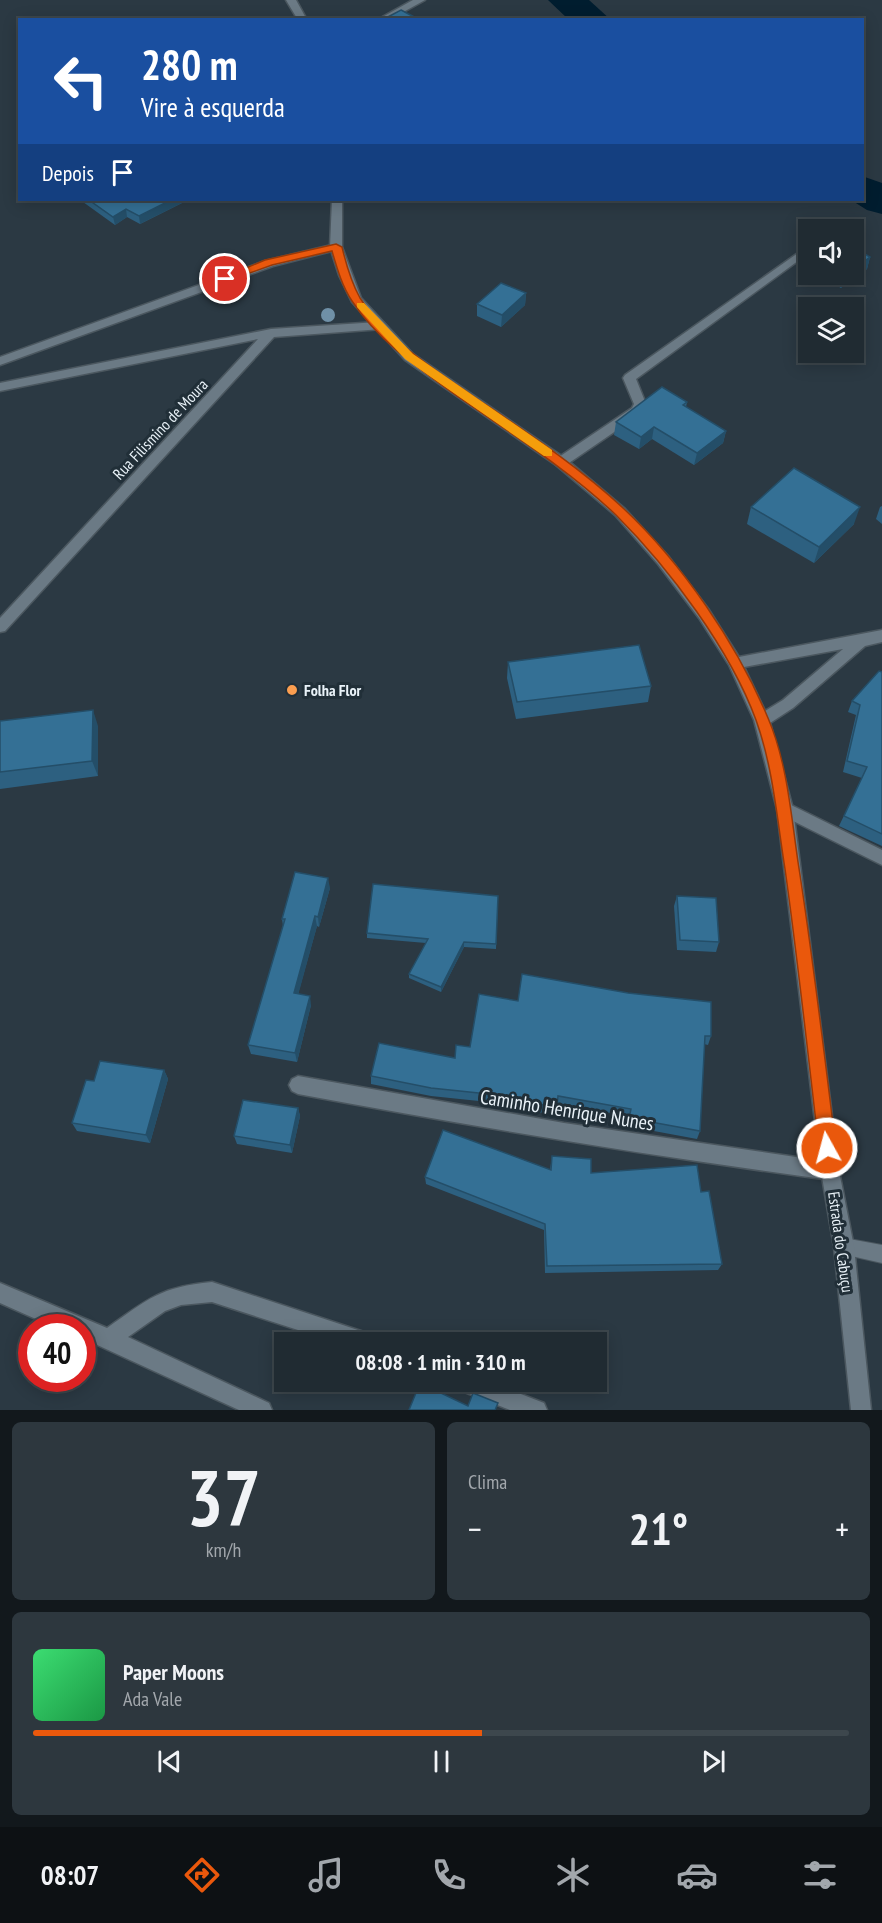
<!DOCTYPE html>
<html lang="pt">
<meta charset="utf-8">
<style>
body{margin:0;font-family:"PT Sans Narrow",sans-serif;background:#2d373e;color:#f1f3f6;height:100vh;display:flex;flex-direction:column;font-size:22px;white-space:nowrap}
*{box-sizing:border-box;margin:0}
p{font-size:20px;color:#a2a7ac}
.icon{flex:none;width:33px;height:33px;fill:none;stroke:currentColor;stroke-width:2;stroke-linecap:round;stroke-linejoin:round}
.map{position:relative;height:1410px;overflow:hidden}
.drawer{display:flex;flex-direction:column;gap:12px;padding:12px;background:#12181c;flex:1}
.drawer>*{flex:none}
.guide{position:absolute;left:18px;top:18px;width:846px;height:183px;border-radius:0px;box-shadow:0 3px 15px #0003,0 0 0 2px #3d474d;background:#1a4fa0;color:#fff;overflow:hidden}
.tools{position:absolute;left:798px;top:219px;display:grid;gap:12px}
.tools a{display:grid;place-items:center;width:66px;height:66px;border-radius:0px;background:#202b32;box-shadow:0 3px 15px #0003,0 0 0 2px #3d474d;font-size:30px}
.speed{position:absolute;left:18px;top:1314px;display:flex;gap:12px;font-size:30px;font-weight:700;text-align:center}
.speed>*{display:grid;place-content:center;width:78px;height:78px;border-radius:50%;background:#202b32;box-shadow:0 3px 15px #0003,0 0 0 2px #3d474d;line-height:1}
.speed .limit{border:9px solid #d22;background:#fff;color:#111}
.pin{position:absolute;display:grid;place-items:center;width:51px;height:51px;color:#fff;margin:-26px;border:3px solid #fff;border-radius:50%;box-shadow:0 2px 6px #0007}
.me{position:absolute;width:66px;margin:-33px;rotate:353deg;stroke-linejoin:round;filter:drop-shadow(0 0 4px #0008)}
.turn{display:flex;align-items:center;gap:21px;height:126px;padding:0 24px;font-size:27px}
.turn .icon{width:78px;height:78px;stroke-width:2.5}
.turn b{display:block;font-size:42px;line-height:51px}
.then{display:flex;align-items:center;height:57px;padding:0 24px;background:#0003;gap:12px;font-size:22px}
.big{font-size:45px;font-weight:700;line-height:1.1}
.drawer .widget{flex:1;display:flex;flex-direction:column;justify-content:center;gap:9px;min-width:0;padding:0 21px;border-radius:9px;background:#2d373e}
.drawer .dial{align-items:center;gap:0}
.dial b{font-size:78px;line-height:1}
.song{display:flex;align-items:center;gap:18px}
.cover{width:72px;height:72px;border-radius:9px;background:linear-gradient(135deg,hsl(140 70% 55%),hsl(140 70% 35%))}
.played{height:6px;border-radius:3px;background:linear-gradient(90deg,#ea580c 55%,#3d474d 55%)}
.keys{display:flex;justify-content:space-around;direction:ltr}
.heat{display:flex;justify-content:space-between;align-items:center;font-size:33px;direction:ltr}
.drawer .tiles{flex:1;display:grid;gap:12px;grid-template-columns:1fr 1fr}
.widget:last-child{grid-column:span 2}
.trip{position:absolute;left:274px;top:1332px;width:333px;height:60px;border-radius:0px;background:#202b32;box-shadow:0 3px 15px #0003,0 0 0 2px #3d474d;font-weight:700;line-height:60px;text-align:center}
.tabs{display:flex;height:96px;justify-content:space-around;align-items:center;background:#0d1114;color:#a2a7ac}
.tabs .icon{width:42px;height:42px}
.tabs .active{color:#ea580c}
.tabs b{font-size:27px;color:#f1f3f6}
.map>svg:first-child{display:block}
.lines{fill:none;stroke-linecap:round;stroke-linejoin:round}
.river{fill:#001d2f;fill-rule:evenodd}
.lane-casing{stroke:#4b575f;stroke-width:2}
.street-casing{stroke:#4b575f;stroke-width:3}
.secondary-casing{stroke:#4b575f;stroke-width:3}
.lane{fill:#6b7a85;fill-rule:evenodd}
.street{fill:#6b7a85;fill-rule:evenodd}
.secondary{fill:#6b7a85;fill-rule:evenodd}
.tree{fill:#6f90a7}
.wall{fill:#2d6080}
.shaded-wall{fill:#244e68}
.building{fill:#347095;stroke:#244e68;stroke-width:1.5}
.route{fill:#ea580c;stroke:#983908;stroke-width:1.5}
.slow{fill:#f59e0b}
.poi-dot{fill:#fb9e50;stroke:#212f38;stroke-width:2}
.labels{text-anchor:middle;stroke-width:6;stroke-linejoin:round;paint-order:stroke}
.street-label{font-size:16px;fill:#e9f2f8;stroke:#212f38}
.poi-label{font-size:16px;font-weight:bold;fill:#e9f2f8;stroke:#212f38;text-anchor:start}
.near-street-label{font-size:20px;fill:#e9f2f8;stroke:#212f38}
</style>
<div class="map">
<svg width="882" height="1410" viewBox="0 0 882 1410">
<rect width="100%" height="100%" fill="#2b3943"/>
<g class="lines">
<g class="river">
<polygon points="548,0 589,0 611,20 569,20"/>
<polygon points="862,176 882,183 882,214 867,210 851,200 862,200"/>
</g>
<defs>
<polygon id="lane" points="844,1238 882,1245 882,1263 838,1253 835,1247 838,1241"/>
<g id="street">
<polygon points="413,0 425,0 389,20 377,20"/>
<polygon points="336,244 340,245 340,249 273,266 0,365 0,357 265,261"/>
<polygon points="798,253 802,254 802,258 636,379 646,404 642,413 566,465 556,465 555,462 556,459 632,408 634,404 623,378 625,375"/>
<polygon points="378,322 382,323 382,329 274,337 5,631 0,632 0,618 258,339 0,391 0,383 271,329"/>
<polygon points="785,802 882,850 882,865 779,814 777,809 779,804"/>
<path d="M298 1076 564 1123 830 1162 837 1164 839 1171 837 1178 830 1180C652 1156 475 1127 298 1094L292 1091 289 1085 292 1079Z"/>
<path d="M212 1282 364 1332 371 1335 374 1342H335L212 1302 181 1305 165 1311 128 1337 269 1403 272 1410H239L82 1338V1328H56L0 1303V1283L107 1328C148 1299 160 1287 212 1282Z"/>
<polygon points="454,1382 490,1382 544,1403 547,1410 510,1410 457,1389"/>
</g>
<g id="secondary">
<polygon points="286,0 296,0 307,20 298,20"/>
<path d="M332 200H342V247L361 298 413 354 566 459 625 509 668 556 709 610 739 657 882 630V642L865 646 793 708 770 723 793 809 839 1171 854 1247 871 1410H851L834 1247 821 1171 777 809 754 720 729 665 699 618 658 564 615 515 556 465 405 360 352 302 339 275 330 247ZM843 649 783 700 765 711 744 667Z"/>
</g>
</defs>
<use href="#lane" class="lane-casing"/>
<use href="#street" class="street-casing"/>
<use href="#secondary" class="secondary-casing"/>
<use href="#lane" class="lane"/>
<use href="#street" class="street"/>
<use href="#secondary" class="secondary"/>
</g>
<circle class="tree" cx="328" cy="315" r="7"/>
<g class="wall">
<polygon points="83,200 188,200 140,224 127,217 115,225 83,202"/>
<polygon points="808,257 808,270 805,269"/>
<polygon points="870,257 867,269 841,288 816,274 854,274"/>
<polygon points="526,293 525,305 501,327 477,316 477,304"/>
<polygon points="687,402 686,407 726,431 723,443 694,465 652,439 639,449 614,435 616,422"/>
<polygon points="882,506 882,524 876,519 880,507"/>
<polygon points="751,507 854,524 814,563 747,524"/>
<polygon points="508,662 651,686 648,702 516,719 507,678"/>
<polygon points="882,672 882,846 839,826 862,778 843,772 856,715 848,712 852,701"/>
<polygon points="0,721 98,726 98,776 0,789"/>
<polygon points="330,888 319,927 317,926 298,994 311,1005 297,1062 251,1054 248,1045 283,926 282,919"/>
<polygon points="498,896 496,949 464,947 441,992 409,978 409,974 426,943 367,938 367,933"/>
<polygon points="677,896 719,942 716,952 677,950 674,906"/>
<polygon points="479,994 711,1036 708,1045 704,1044 700,1131 697,1139 627,1126 628,1116 557,1104 555,1114 515,1110 516,1105 431,1096 371,1084 371,1076 455,1058 470,1047"/>
<polygon points="164,1070 168,1079 150,1143 77,1131 72,1123 94,1081"/>
<polygon points="298,1108 300,1116 292,1153 237,1144 234,1136"/>
<polygon points="552,1156 591,1173 701,1192 722,1264 718,1270 545,1273 544,1230 426,1184 425,1177 550,1170"/>
</g>
<g class="shaded-wall">
<polygon points="171,200 188,200 140,224 139,216"/>
<polygon points="126,209 127,217 115,225 113,217"/>
<polygon points="870,257 867,269 841,288 845,276 847,274 854,274 854,269"/>
<polygon points="526,293 525,305 501,327 502,315"/>
<polygon points="654,427 652,439 639,449 641,437"/>
<polygon points="726,431 723,443 694,465 697,453"/>
<polygon points="860,507 854,524 814,563 819,547"/>
<polygon points="93,710 98,726 98,776 92,761"/>
<polygon points="328,878 330,888 319,927 318,917"/>
<polygon points="315,916 317,926 296,1003 294,993"/>
<polygon points="464,942 464,947 441,992 441,987"/>
<polygon points="310,996 311,1005 297,1062 295,1053"/>
<polygon points="164,1070 168,1079 150,1143 146,1135"/>
<polygon points="298,1108 300,1116 292,1153 290,1145"/>
</g>
<g class="building">
<polygon points="401,10 420,20 382,20"/>
<polygon points="89,200 171,200 139,216 126,209 113,217"/>
<polygon points="854,248 870,257 854,269"/>
<polygon points="501,283 526,293 502,315 477,304"/>
<polygon points="662,387 687,402 683,405 726,431 697,453 654,427 641,437 616,422"/>
<polygon points="794,468 860,507 819,547 751,507"/>
<polygon points="639,645 651,686 517,702 508,662"/>
<polygon points="879,671 882,672 882,834 844,816 867,767 847,761 860,705 852,701"/>
<polygon points="93,710 92,761 0,772 0,721"/>
<polygon points="295,872 328,878 318,917 315,916 294,993 310,996 295,1053 248,1045 285,919 282,919"/>
<polygon points="373,884 498,896 496,944 464,942 441,987 409,974 428,939 367,933"/>
<polygon points="677,896 716,898 719,942 680,940"/>
<polygon points="522,974 628,993 711,1002 711,1036 705,1036 700,1131 629,1118 631,1109 558,1096 557,1106 516,1102 517,1097 431,1088 371,1076 379,1043 455,1058 456,1045 470,1047 479,994 518,1001"/>
<polygon points="100,1061 164,1070 146,1135 72,1123 86,1080 94,1081"/>
<polygon points="243,1100 298,1108 290,1145 234,1136"/>
<polygon points="443,1130 551,1170 552,1156 591,1159 591,1173 697,1165 701,1192 709,1191 722,1264 547,1266 545,1224 425,1177"/>
<polygon points="420,1383 468,1406 473,1393 498,1403 495,1410 409,1410"/>
</g>
<path class="route" d="M336 244 342 247C346 264 351 282 360 298 386 339 431 367 470 394 523 430 577 465 623 508 682 563 737 644 768 718 787 762 791 814 798 862 813 957 824 1052 836 1148L833 1154 827 1157 821 1154 819 1148C808 1055 798 961 785 869 777 819 773 767 756 720 730 649 669 568 616 515 569 470 513 435 460 398 421 370 379 342 352 301 342 286 337 268 332 251L272 265 225 282 220 279 265 260Z"/>
<polygon class="slow" points="357,303 364,303 413,354 552,450 552,456 544,456 405,359 357,307"/>
<circle class="poi-dot" cx="292" cy="690" r="6"/>
<g class="labels">
<g class="street-label">
<text transform="translate(160 429) rotate(-47)" y="6">Rua Filismino de Moura</text>
<text transform="translate(841 1242) rotate(82)" y="6">Estrada do Cabuçu</text>
</g>
<g class="poi-label">
<text x="304" y="696">Folha Flor</text>
</g>
<g class="near-street-label">
<text transform="translate(567 1110) rotate(9)" y="7">Caminho Henrique Nunes</text>
</g>
</g>
</svg>
<div class="tools">
<a><svg class="icon" aria-label="sound" viewBox="0 0 24 24"><path d="M4 9h4l5-4v14l-5-4H4zM17 9q2 3 0 6"/></svg></a>
<a><svg class="icon" aria-label="layers" viewBox="0 0 24 24"><path d="M12 4l9 5-9 5-9-5zM3 14l9 5 9-5"/></svg></a>
</div>
<div class="speed"><div class="limit">40</div></div>
<div class="pin" style="left:225px;top:279px;background:#d93025"><svg class="icon" aria-label="arrive" viewBox="0 0 24 24"><path d="M6 21V4h12l-3 4 3 4H6"/></svg></div>
<svg class="me" style="left:827px;top:1148px" viewBox="-20 -20 40 40"><circle r="17" fill="#ea580c" stroke="#fff" stroke-width="3"/><path d="M0-11L8 9 0 5-8 9z" fill="#fff"/></svg>
<div class="trip">08:08 · 1 min · 310 m</div>
<div class="guide">
<div class="turn"><svg class="icon" aria-label="left" viewBox="0 0 24 24"><path d="M17 20v-9H6M10 6l-5 5 5 5"/></svg><div><b>280 m</b>Vire à esquerda</div></div>
<div class="then">Depois<svg class="icon" aria-label="arrive" viewBox="0 0 24 24"><path d="M6 21V4h12l-3 4 3 4H6"/></svg></div>
</div>
</div>
<section class="drawer">
<div class="tiles">
<div class="widget dial"><b>37</b><p>km/h</p></div>
<div class="widget"><p>Clima</p>
<div class="heat"><a>−</a><b class="big">21°</b><a>+</a></div>
</div>
<div class="widget">
<div class="song"><i class="cover"></i><div><b>Paper Moons</b><p>Ada Vale</p></div></div>
<div class="played"></div>
<div class="keys"><svg class="icon" aria-label="previous" viewBox="0 0 24 24"><path d="M18 5L8 12l10 7zM5 5v14"/></svg><svg class="icon" aria-label="pause" viewBox="0 0 24 24"><path d="M8 5v14M16 5v14"/></svg><svg class="icon" aria-label="next" viewBox="0 0 24 24"><path d="M6 5l10 7-10 7zM19 5v14"/></svg></div>
</div>
</div>
</section>
<nav class="tabs">
<b>08:07</b>
<svg class="icon active" aria-label="directions" viewBox="0 0 24 24"><path d="M12 3l9 9-9 9-9-9zM9 14v-3h6M13 9l2 2-2 2"/></svg>
<svg class="icon" aria-label="music" viewBox="0 0 24 24"><path d="M9 18V5l10-2v13"/><circle cx="6" cy="18" r="3"/><circle cx="16" cy="16" r="3"/></svg>
<svg class="icon" aria-label="phone" viewBox="0 0 24 24"><path d="M5 4h4l2 5-3 2q2 4 5 5l2-3 5 2v4C11 20 4 13 5 4z"/></svg>
<svg class="icon" aria-label="climate" viewBox="0 0 24 24"><path d="M12 3v18M4 7l16 10M4 17L20 7"/></svg>
<svg class="icon" aria-label="car" viewBox="0 0 24 24"><path d="M5 17H2v-5l4-1 3-4h7l3 4 3 1v5h-3M9 17h6M6 11h13"/><circle cx="7" cy="17" r="2"/><circle cx="17" cy="17" r="2"/></svg>
<svg class="icon" aria-label="filters" viewBox="0 0 24 24"><path d="M4 7h16M4 17h16"/><circle cx="9" cy="7" r="2"/><circle cx="15" cy="17" r="2"/></svg>
</nav>
